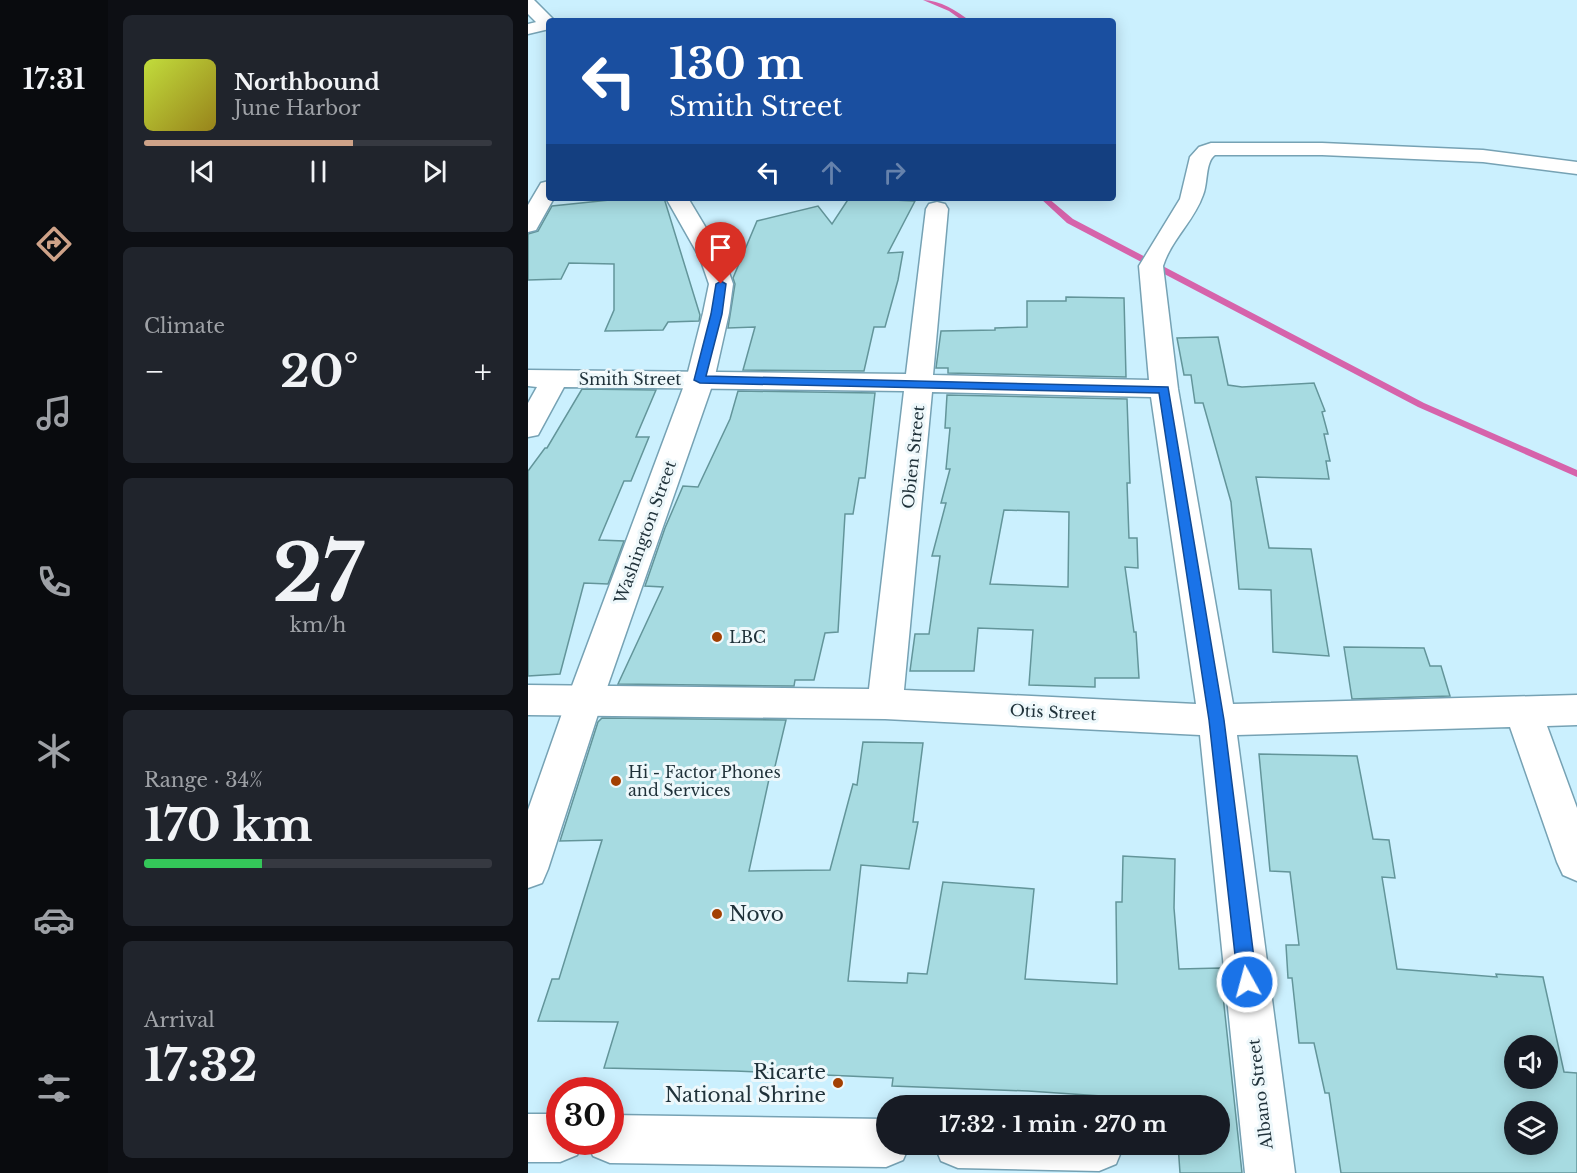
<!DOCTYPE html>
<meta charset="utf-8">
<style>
body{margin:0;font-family:"Libre Baskerville",serif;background:#20242c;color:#f1f3f6;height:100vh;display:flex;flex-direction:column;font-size:22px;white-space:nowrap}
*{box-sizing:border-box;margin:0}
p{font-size:20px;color:#9ea1a6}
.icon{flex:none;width:33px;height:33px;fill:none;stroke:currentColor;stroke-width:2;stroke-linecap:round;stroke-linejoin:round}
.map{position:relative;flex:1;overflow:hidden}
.side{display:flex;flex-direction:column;gap:15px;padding:15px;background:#0d0f14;width:420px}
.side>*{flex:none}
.guide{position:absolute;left:18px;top:18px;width:570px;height:183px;border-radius:6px;box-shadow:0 3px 15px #0003;background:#1a4fa0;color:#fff;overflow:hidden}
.fabs{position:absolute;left:976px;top:1035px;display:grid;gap:12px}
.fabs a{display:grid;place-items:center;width:54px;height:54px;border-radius:50%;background:#171b24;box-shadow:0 3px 15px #0003;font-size:30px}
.speed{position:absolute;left:18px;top:1077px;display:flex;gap:12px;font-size:30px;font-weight:700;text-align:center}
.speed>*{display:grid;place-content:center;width:78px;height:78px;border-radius:50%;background:#171b24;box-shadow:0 3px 15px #0003;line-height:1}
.speed .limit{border:9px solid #d22;background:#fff;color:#111}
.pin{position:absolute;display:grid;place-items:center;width:51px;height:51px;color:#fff;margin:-62px -26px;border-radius:50% 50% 50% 0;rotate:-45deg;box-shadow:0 0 6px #0007}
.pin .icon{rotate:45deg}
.me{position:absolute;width:66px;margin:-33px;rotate:353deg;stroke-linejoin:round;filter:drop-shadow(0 0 4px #0008)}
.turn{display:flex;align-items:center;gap:21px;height:126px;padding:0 24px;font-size:27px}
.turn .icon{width:78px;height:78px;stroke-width:2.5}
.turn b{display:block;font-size:42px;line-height:51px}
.lanes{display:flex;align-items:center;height:57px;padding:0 24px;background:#0003;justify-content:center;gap:30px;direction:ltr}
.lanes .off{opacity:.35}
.big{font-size:45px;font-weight:800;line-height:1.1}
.side .widget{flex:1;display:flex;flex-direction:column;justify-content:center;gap:9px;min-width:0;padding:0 21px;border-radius:9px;background:#20242c}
.side .dial{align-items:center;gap:0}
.dial b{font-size:78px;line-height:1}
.song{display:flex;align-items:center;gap:18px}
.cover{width:72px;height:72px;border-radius:9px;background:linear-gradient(135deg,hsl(70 70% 55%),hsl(50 70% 35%))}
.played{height:6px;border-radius:3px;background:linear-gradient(90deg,#cea288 60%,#363941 60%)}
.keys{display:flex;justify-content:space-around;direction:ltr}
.heat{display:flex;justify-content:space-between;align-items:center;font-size:33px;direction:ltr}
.charge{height:9px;border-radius:4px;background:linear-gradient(90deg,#34c759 34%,#363941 0)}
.trip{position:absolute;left:348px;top:1095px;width:354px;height:60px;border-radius:30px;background:#171b24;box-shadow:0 3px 15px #0003;font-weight:800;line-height:60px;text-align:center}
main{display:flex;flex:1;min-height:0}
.dock{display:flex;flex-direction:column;width:108px;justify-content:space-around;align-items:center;background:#090b0e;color:#9ea1a6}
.dock .icon{width:42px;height:42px}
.dock .active{color:#cea288}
.dock b{font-size:27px;color:#f1f3f6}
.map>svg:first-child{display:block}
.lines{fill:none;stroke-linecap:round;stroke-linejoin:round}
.stream{fill:#d663ab;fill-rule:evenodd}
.building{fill:#a7dbe1;stroke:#63959a;stroke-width:1.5;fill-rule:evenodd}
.minor-casing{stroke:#76a2b4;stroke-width:3}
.major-casing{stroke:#76a2b4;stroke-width:3}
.minor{fill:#fff;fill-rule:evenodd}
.major{fill:#fff;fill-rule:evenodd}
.route{fill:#1a73e8;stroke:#114b97;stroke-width:1.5}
.poi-dot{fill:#a34002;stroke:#eef8fb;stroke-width:2}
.labels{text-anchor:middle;stroke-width:6;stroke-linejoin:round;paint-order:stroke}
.street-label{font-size:16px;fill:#1f3139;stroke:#eef8fb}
.poi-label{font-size:16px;fill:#1f3139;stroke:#eef8fb;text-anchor:start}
.near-poi-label{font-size:20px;fill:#1f3139;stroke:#eef8fb;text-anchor:start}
</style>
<main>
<nav class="dock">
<b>17:31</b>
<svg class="icon active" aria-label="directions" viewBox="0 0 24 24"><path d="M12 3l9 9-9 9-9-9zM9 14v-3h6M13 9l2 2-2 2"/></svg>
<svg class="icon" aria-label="music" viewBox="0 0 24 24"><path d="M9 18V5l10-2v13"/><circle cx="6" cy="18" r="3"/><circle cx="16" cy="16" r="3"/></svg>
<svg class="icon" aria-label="phone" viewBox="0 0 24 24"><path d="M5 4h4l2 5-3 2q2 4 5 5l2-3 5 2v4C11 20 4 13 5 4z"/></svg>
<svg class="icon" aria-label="climate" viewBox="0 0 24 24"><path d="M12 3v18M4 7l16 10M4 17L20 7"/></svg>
<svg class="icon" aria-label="car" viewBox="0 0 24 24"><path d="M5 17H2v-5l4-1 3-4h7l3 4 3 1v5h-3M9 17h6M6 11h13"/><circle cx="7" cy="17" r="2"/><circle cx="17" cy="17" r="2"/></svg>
<svg class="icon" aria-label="filters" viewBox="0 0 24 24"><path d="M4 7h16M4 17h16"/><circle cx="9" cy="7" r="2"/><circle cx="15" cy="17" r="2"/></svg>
</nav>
<section class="side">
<div class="widget">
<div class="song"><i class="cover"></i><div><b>Northbound</b><p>June Harbor</p></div></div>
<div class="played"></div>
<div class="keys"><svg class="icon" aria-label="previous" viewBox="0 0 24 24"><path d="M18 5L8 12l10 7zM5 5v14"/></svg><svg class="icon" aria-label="pause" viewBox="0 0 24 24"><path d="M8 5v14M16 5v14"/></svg><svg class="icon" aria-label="next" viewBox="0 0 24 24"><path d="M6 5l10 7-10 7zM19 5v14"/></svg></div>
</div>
<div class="widget"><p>Climate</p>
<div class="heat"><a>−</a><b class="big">20°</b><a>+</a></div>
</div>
<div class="widget dial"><b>27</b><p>km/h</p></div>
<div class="widget"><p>Range · 34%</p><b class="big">170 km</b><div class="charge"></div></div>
<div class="widget"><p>Arrival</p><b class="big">17:32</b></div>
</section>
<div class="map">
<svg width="1049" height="1173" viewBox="0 0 1049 1173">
<rect width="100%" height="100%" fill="#cbf0fe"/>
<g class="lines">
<g class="stream">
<path d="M395 0C412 0 429 11 442 21H435L421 11Z"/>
<polygon points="512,198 520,198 545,219 896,403 1049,470 1049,477 890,407 539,223"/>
</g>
</g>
<g class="building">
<polygon points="101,198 136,198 172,315 171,321 140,322 135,330 77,331 86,310 86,264 41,263 33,279 0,280 0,234 10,231 24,206"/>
<polygon points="321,198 387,201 360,253 375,252 370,280 357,327 346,327 336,371 215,370 227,327 200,328 207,284 205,278 229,221 290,206 304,224"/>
<polygon points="538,297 596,298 598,377 420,373 420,368 408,368 413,331 467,330 467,328 499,327 499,301 538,301"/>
<polygon points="690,337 700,385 714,387 786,383 797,411 794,412 800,434 796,434 802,461 798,461 801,479 728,477 741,548 783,549 801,656 745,652 743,590 711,589 703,502 675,403 667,403 663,375 656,375 649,338"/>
<polygon points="54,389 128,390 108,437 121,437 103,481 96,481 71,540 96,541 80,584 56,583 32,674 0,676 0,471 17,448 19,448"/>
<polygon points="210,391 347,393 337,478 331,478 325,514 317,514 310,632 297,633 286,680 267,680 266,686 90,684 135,587 117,586 137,528 155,486 170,487 202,419"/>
<path d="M419 395 599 399 602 483H599L601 538H609L610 568 597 567 606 632H608L611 678H567V687L501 685 505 630 450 628 446 671H382L387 634H401L412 556H404L418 503H413L422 469H418L422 428H417ZM476 510 541 512 540 587 462 584Z"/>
<polygon points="816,647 896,648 902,666 913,666 922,696 824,699"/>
<polygon points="74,718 258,720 244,779 241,779 221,871 302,870 325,784 329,785 335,742 395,743 385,822 390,822 381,869 333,865 320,981 379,983 380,973 399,974 415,882 506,889 497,979 589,984 588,902 594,902 595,856 647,859 646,908 651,969 692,968 714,1173 652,1173 650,1144 692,1144 692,1106 647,1106 647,1101 500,1091 364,1086 365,1078 207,1071 76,1068 90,1022 10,1021 24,979 31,979 74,840 32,841 70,722"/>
<path d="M731 754 829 756 845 839 861 840 867 878 854 877 869 969 969 977 968 974 1015 977 1036 1072 1049 1073V1173H813L801 1093H797L786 1043H771L764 978H760L758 945H771L762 872 742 871ZM987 1046H1020V1078H987ZM987 1112H1020V1144H987Z"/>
</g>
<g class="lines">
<defs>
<g id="minor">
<polygon points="21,19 28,21 21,21 21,29 0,34 0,24"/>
<path d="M683 143H794L955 150 1049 162V174L955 162 794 155H687C677 162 680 184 675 195 666 221 643 240 635 266L650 389 705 704 1049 695V725L1019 726 1049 808V881L1035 875 1029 862 982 727 709 735 767 1173H717L672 735 357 719 0 715V685L341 689 376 391 36 387 10 435 0 437V403L9 387 0 386V370L378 374 398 209 401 204 409 202 417 204 420 209 405 375 621 380 611 266 652 199 662 157 671 147ZM404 392 623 397 668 704 376 690Z"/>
<polygon points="21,181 21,198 26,198 8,230 0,232 0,205 13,183"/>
<polygon points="0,1114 32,1114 32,1142 55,1142 49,1155 32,1162 0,1162"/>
<polygon points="82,1115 358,1119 358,1144 382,1144 375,1160 358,1167 82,1163 65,1156 59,1142 82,1142"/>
<polygon points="406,1144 594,1144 595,1147 588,1164 571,1171 430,1168 413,1161"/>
</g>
<g id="major">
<polygon points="0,0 6,0 27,21 21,21 21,30 15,29 0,14"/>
<polygon points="138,198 160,198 196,258 205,284 201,313 186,380 74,702 20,869 14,883 0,888 0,810 38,702 158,380 175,313 181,284 172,258"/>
</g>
</defs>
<use href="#minor" class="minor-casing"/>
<use href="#major" class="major-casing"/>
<use href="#minor" class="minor"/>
<use href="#major" class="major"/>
</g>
<polygon class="route" points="193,281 198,284 194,314 178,376 640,387 696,720 729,982 726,989 719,991 713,989 710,982 681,720 631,393 172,383 166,380 183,314 188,284"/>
<g class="poi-dot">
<circle cx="189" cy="637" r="6"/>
<circle cx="88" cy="781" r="6"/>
<circle cx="189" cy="914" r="6"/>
<circle cx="310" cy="1083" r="6"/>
</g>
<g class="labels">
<g class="street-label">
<text x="102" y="385">Smith Street</text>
<text transform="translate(385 457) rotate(-84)" y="6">Obien Street</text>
<text transform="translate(117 532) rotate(-70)" y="6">Washington Street</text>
<text transform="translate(525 712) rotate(3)" y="6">Otis Street</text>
<text transform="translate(732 1094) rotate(-97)" y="6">Albano Street</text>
</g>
<g class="poi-label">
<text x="201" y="643">LBC</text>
<text x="100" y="778">Hi - Factor Phones<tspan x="100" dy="18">and Services</tspan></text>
</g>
<g class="near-poi-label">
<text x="201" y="921">Novo</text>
<text x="298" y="1079" text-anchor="end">Ricarte<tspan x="298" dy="23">National Shrine</tspan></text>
</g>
</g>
</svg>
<div class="fabs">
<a><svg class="icon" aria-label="sound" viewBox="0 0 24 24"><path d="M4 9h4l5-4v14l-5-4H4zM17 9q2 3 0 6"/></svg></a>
<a><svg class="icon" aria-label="layers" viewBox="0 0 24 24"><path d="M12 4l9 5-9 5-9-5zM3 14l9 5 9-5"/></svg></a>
</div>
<div class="speed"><div class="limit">30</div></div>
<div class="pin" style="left:193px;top:284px;background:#d93025"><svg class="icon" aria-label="arrive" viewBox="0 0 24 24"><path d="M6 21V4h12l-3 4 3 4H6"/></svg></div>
<svg class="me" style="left:719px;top:982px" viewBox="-20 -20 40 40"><circle r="17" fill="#1a73e8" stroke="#fff" stroke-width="3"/><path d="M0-11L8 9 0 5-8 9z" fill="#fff"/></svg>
<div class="trip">17:32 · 1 min · 270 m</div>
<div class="guide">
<div class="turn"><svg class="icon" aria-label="left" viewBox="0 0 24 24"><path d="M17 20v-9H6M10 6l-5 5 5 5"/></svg><div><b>130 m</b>Smith Street</div></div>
<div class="lanes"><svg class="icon" aria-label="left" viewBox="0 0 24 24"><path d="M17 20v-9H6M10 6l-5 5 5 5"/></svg><svg class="icon off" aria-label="ahead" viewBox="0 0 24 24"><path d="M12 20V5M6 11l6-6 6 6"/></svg><svg class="icon off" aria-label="right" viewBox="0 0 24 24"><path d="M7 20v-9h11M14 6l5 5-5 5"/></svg></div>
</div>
</div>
</main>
